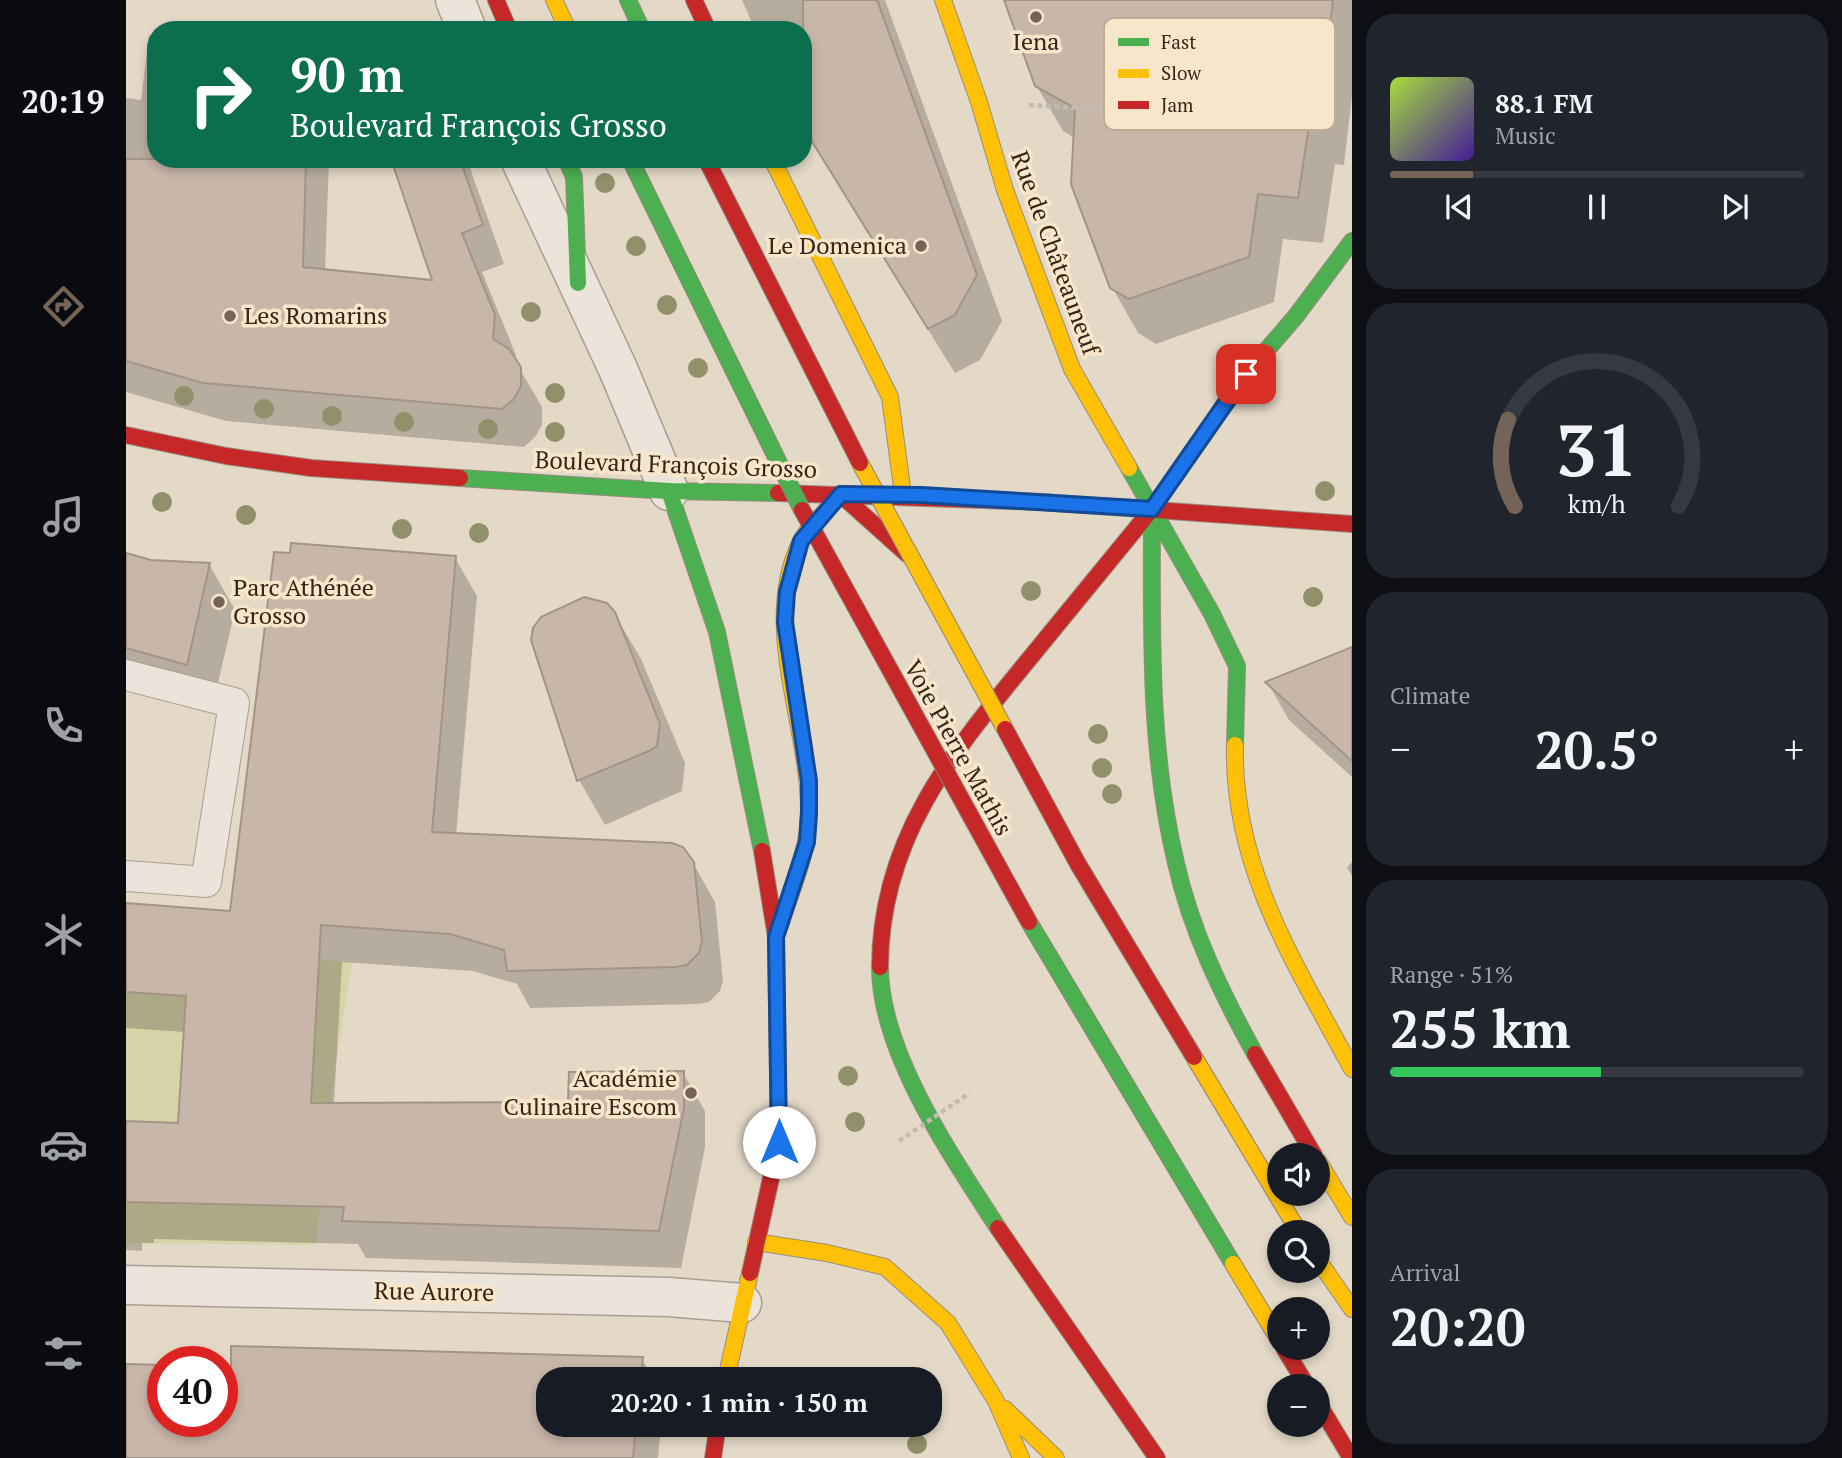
<!DOCTYPE html>
<meta charset="utf-8">
<style>
body{margin:0;font-family:"PT Serif",serif;background:#20242c;color:#f1f3f6;height:100vh;display:flex;flex-direction:column;font-size:26px;white-space:nowrap}
*{box-sizing:border-box;margin:0}
p{font-size:23px;color:#9ea1a6}
.icon{flex:none;width:38px;height:38px;fill:none;stroke:currentColor;stroke-width:2;stroke-linecap:round;stroke-linejoin:round}
.map{position:relative;flex:1;overflow:hidden}
.side{display:flex;flex-direction:column;gap:14px;padding:14px;background:#0d0f14;width:490px}
.side>*{flex:none}
.banner{position:absolute;left:21px;top:21px;width:665px;height:147px;border-radius:28px;box-shadow:0 4px 10px #0003;background:#0b6e4f;color:#fff;overflow:hidden}
.controls{position:absolute;left:1141px;top:1143px;display:grid;gap:14px}
.controls a{display:grid;place-items:center;width:63px;height:63px;border-radius:50%;background:#171b24;box-shadow:0 4px 10px #0003;font-size:35px}
.speed{position:absolute;left:21px;top:1346px;display:flex;gap:14px;font-size:35px;font-weight:700;text-align:center}
.speed>*{display:grid;place-content:center;width:91px;height:91px;border-radius:50%;background:#171b24;box-shadow:0 4px 10px #0003;line-height:1}
.speed .limit{border:10px solid #d22;background:#fff;color:#111}
.pin{position:absolute;display:grid;place-items:center;width:60px;height:60px;color:#fff;margin:-30px;border-radius:14px;box-shadow:0 4px 10px #0006}
.me{position:absolute;width:77px;margin:-38px;rotate:0deg;stroke-linejoin:round;filter:drop-shadow(0 0 5px #0008)}
.turn{display:flex;align-items:center;gap:24px;height:147px;padding:0 28px;font-size:32px}
.turn .icon{width:91px;height:91px;stroke-width:2.5}
.turn b{display:block;font-size:49px;line-height:60px}
.big{font-size:52px;font-weight:600;line-height:1.1}
.side .tile{flex:1;display:flex;flex-direction:column;justify-content:center;gap:10px;min-width:0;padding:0 24px;border-radius:28px;background:#20242c}
.side .dial{align-items:center;gap:0}
.dial svg{height:182px;overflow:visible;fill:none;stroke:#363941;stroke-width:7;stroke-linecap:round;text-anchor:middle}
.dial text{fill:#f1f3f6;stroke:none}
.song{display:flex;align-items:center;gap:21px}
.cover{width:84px;height:84px;border-radius:10px;background:linear-gradient(135deg,hsl(80 70% 55%),hsl(260 70% 35%))}
.played{height:7px;border-radius:4px;background:linear-gradient(90deg,#736457 20%,#363941 20%)}
.keys{display:flex;justify-content:space-around;direction:ltr}
.heat{display:flex;justify-content:space-between;align-items:center;font-size:38px;direction:ltr}
.charge{height:10px;border-radius:5px;background:linear-gradient(90deg,#34c759 51%,#363941 0)}
.trip{position:absolute;left:410px;top:1367px;width:406px;height:70px;border-radius:28px;background:#171b24;box-shadow:0 4px 10px #0003;font-weight:600;line-height:70px;text-align:center}
main{display:flex;flex:1;min-height:0}
.dock{display:flex;flex-direction:column;width:126px;justify-content:space-around;align-items:center;background:#090b0e;color:#9ea1a6}
.dock .icon{width:49px;height:49px}
.dock .on{color:#736457}
.dock b{font-size:32px;color:#f1f3f6}
.map>svg:first-child{display:block}
.green{fill:#d7d4a8}
.shadow{fill:#0003}
.building{fill:#c8b6a8;stroke:#a49487;stroke-width:2}
.lines{fill:none;stroke-linecap:round;stroke-linejoin:round}
.lane-casing{stroke:#a99e91;stroke-width:32}
.street-casing{stroke:#a99e91;stroke-width:41}
.fast-casing{stroke:#988d81;stroke-width:18}
.slow-casing{stroke:#988d81;stroke-width:18}
.jam-casing{stroke:#988d81;stroke-width:18}
.path{stroke:#c3bbb1;stroke-width:4.5;stroke-dasharray:5 3.5;stroke-linecap:butt}
.lane{stroke:#ebe4da;stroke-width:30}
.street{stroke:#ebe4da;stroke-width:38}
.fast{stroke:#4caf50;stroke-width:16}
.slow{stroke:#ffc107;stroke-width:16}
.jam{stroke:#c62828;stroke-width:16}
.fast-bridge-casing{stroke:#8e8378;stroke-width:18;stroke-linecap:butt}
.slow-bridge-casing{stroke:#8e8378;stroke-width:18;stroke-linecap:butt}
.jam-bridge-casing{stroke:#8e8378;stroke-width:18;stroke-linecap:butt}
.path-bridge{stroke:#c3bbb1;stroke-width:4.5;stroke-dasharray:5 3.5;stroke-linecap:butt}
.fast-bridge{stroke:#4caf50;stroke-width:16}
.slow-bridge{stroke:#ffc107;stroke-width:16}
.jam-bridge{stroke:#c62828;stroke-width:16}
.tree{fill:#90906b}
.route-casing{stroke:#114b97;stroke-width:18}
.route{stroke:#1a73e8;stroke-width:12}
.poi-dot{fill:#736457;stroke:#f8e6ca;stroke-width:2.5}
.labels{text-anchor:middle;stroke-width:7;stroke-linejoin:round;paint-order:stroke}
.poi-label{font-size:24px;fill:#36251a;stroke:#f8e6ca;text-anchor:end}
.street-label{font-size:24px;fill:#36251a;stroke:#f8e6ca}
.key{fill:#f8e6ca;stroke:#beac95;stroke-width:2}
.key-label{font-size:19px;fill:#36251a}
</style>
<main>
<nav class="dock">
<b>20:19</b>
<svg class="icon on" aria-label="directions" viewBox="0 0 24 24"><path d="M12 3l9 9-9 9-9-9zM9 14v-3h6M13 9l2 2-2 2"/></svg>
<svg class="icon" aria-label="music" viewBox="0 0 24 24"><path d="M9 18V5l10-2v13"/><circle cx="6" cy="18" r="3"/><circle cx="16" cy="16" r="3"/></svg>
<svg class="icon" aria-label="phone" viewBox="0 0 24 24"><path d="M5 4h4l2 5-3 2q2 4 5 5l2-3 5 2v4C11 20 4 13 5 4z"/></svg>
<svg class="icon" aria-label="climate" viewBox="0 0 24 24"><path d="M12 3v18M4 7l16 10M4 17L20 7"/></svg>
<svg class="icon" aria-label="car" viewBox="0 0 24 24"><path d="M5 17H2v-5l4-1 3-4h7l3 4 3 1v5h-3M9 17h6M6 11h13"/><circle cx="7" cy="17" r="2"/><circle cx="17" cy="17" r="2"/></svg>
<svg class="icon" aria-label="filters" viewBox="0 0 24 24"><path d="M4 7h16M4 17h16"/><circle cx="9" cy="7" r="2"/><circle cx="15" cy="17" r="2"/></svg>
</nav>
<div class="map">
<svg width="1226" height="1458" viewBox="0 0 1226 1458">
<rect width="100%" height="100%" fill="#e4d9c7"/>
<polygon class="green" points="0,945 226,962 208,1075 190,1245 0,1243"/>
<g class="shadow">
<polygon points="616,0 759,0 876,321 854,360 829,373 677,128 677,30 629,30"/>
<polygon points="880,0 1226,0 1226,96 1218,165 1209,164 1197,243 1157,239 1148,302 1030,344 1012,333 986,287 949,138 937,131 910,85"/>
<polygon points="23,35 30,36 30,159 203,159 199,271 309,282 267,159 359,159 361,165 343,165 378,264 356,272 390,355 389,361 416,407 416,425 409,437 398,447 100,421 0,392 0,98 15,100"/>
<polygon points="0,555 24,562 83,564 109,610 86,709 0,686"/>
<polygon points="329,558 351,596 330,835 567,863 589,902 597,981 594,991 583,1002 572,1004 404,1008 391,984 347,971 216,962 208,1104 444,1103 557,1073 579,1111 579,1147 555,1268 240,1258 232,1244 28,1239 28,1243 16,1243 16,1251 0,1250 0,1151 64,1152 59,1032 0,1028 0,905 106,913"/>
<polygon points="488,613 515,659 559,763 556,791 479,825 453,780 408,653 409,628"/>
<polygon points="1226,650 1226,777 1163,720 1142,683"/>
<polygon points="1226,862 1226,876 1221,867"/>
<polygon points="516,1359 527,1379 422,1379 422,1424 535,1424 532,1458 0,1458 0,1366 37,1421 96,1421"/>
</g>
<g class="building">
<polygon points="677,0 751,0 851,275 829,315 802,329 677,127"/>
<polygon points="878,0 1207,0 1193,120 1184,119 1172,198 1132,194 1123,257 1003,299 984,288 945,184 949,108 909,86"/>
<polygon points="0,159 180,159 177,267 306,280 265,159 334,159 357,225 336,233 369,315 367,339 383,349 395,367 395,386 388,399 376,409 77,383 0,361"/>
<polygon points="165,543 330,556 306,832 546,843 557,847 568,862 576,942 573,953 561,965 549,967 381,971 378,950 324,934 195,925 185,1103 442,1102 443,1072 558,1071 558,1108 533,1231 216,1221 218,1207 0,1202 0,1121 52,1123 60,996 0,992 0,903 104,911 148,552 164,553"/>
<polygon points="0,553 25,560 84,563 61,665 0,648"/>
<polygon points="458,597 481,603 489,612 534,724 531,746 523,751 451,781 405,640 407,628 415,617"/>
<polygon points="1226,647 1226,761 1139,682"/>
<polygon points="105,1346 517,1357 515,1379 422,1379 422,1424 510,1424 507,1458 0,1458 0,1364 37,1365 37,1421 96,1421 96,1367 105,1367"/>
</g>
<g class="lines">
<defs>
<polyline id="lane" points="0,675 108,703 80,882 0,876"/>
<g id="street">
<polyline points="329,0 341,30"/>
<polyline points="394,159 492,369 543,491"/>
<polyline points="0,1285 543,1297 616,1303"/>
</g>
<g id="fast">
<polyline points="502,0 516,30"/>
<polyline points="440,159 448,177 452,283"/>
<polyline points="1003,468 1086,614 1111,666 1109,745"/>
<polyline points="334,478 543,491 652,493"/>
<polyline points="543,491 591,632 636,851"/>
<polyline points="1026,509 1120,374 1170,316 1226,241"/>
<path d="M1026 509C1026 628 1022 747 1050 863 1065 931 1096 994 1129 1054"/>
<path d="M754 967C754 1053 827 1158 872 1228"/>
</g>
<g id="slow">
<polyline points="428,0 442,30"/>
<polyline points="817,0 853,102 879,190 946,369 1003,468"/>
<polyline points="646,159 764,397 777,495"/>
<path d="M1109 745C1106 868 1170 965 1226 1069"/>
<path d="M654 925C666 888 683 851 683 811 683 724 634 624 675 541 682 527 696 516 706 504"/>
<polyline points="1192,1161 1226,1217"/>
<polyline points="630,1242 701,1253 759,1267 822,1323 870,1401 895,1458"/>
<polyline points="1192,1260 1226,1309"/>
<polyline points="600,1379 624,1273"/>
<polyline points="879,1409 930,1458"/>
</g>
<g id="jam">
<polyline points="370,0 383,30"/>
<polyline points="568,0 582,30"/>
<polyline points="0,435 100,456 185,468 334,478"/>
<polyline points="652,493 916,502 1226,524"/>
<polyline points="714,494 781,554"/>
<path d="M754 967C754 838 827 752 904 658 945 608 985 559 1026 509"/>
<polyline points="1129,1054 1188,1155"/>
<polyline points="872,1228 1031,1458"/>
<polyline points="624,1273 653,1142 650,937 636,851"/>
<polyline points="1158,1348 1181,1386"/>
<polyline points="1192,1403 1225,1458"/>
<polyline points="587,1458 592,1424"/>
</g>
</defs>
<use href="#lane" class="lane-casing"/>
<use href="#street" class="street-casing"/>
<use href="#fast" class="fast-casing"/>
<use href="#slow" class="slow-casing"/>
<use href="#jam" class="jam-casing"/>
<polyline class="path" points="903,105 1061,114 1195,128"/>
<use href="#lane" class="lane"/>
<use href="#street" class="street"/>
<use href="#fast" class="fast"/>
<use href="#slow" class="slow"/>
<use href="#jam" class="jam"/>
<defs>
<g id="fast-bridge">
<polyline points="504,159 676,510"/>
<polyline points="903,922 1107,1264"/>
</g>
<g id="slow-bridge">
<polyline points="734,463 879,729"/>
<polyline points="1068,1057 1173,1232"/>
<polyline points="1107,1264 1153,1340"/>
</g>
<g id="jam-bridge">
<polyline points="580,159 734,463"/>
<polyline points="676,510 903,922"/>
<polyline points="879,729 952,864 1068,1057"/>
</g>
</defs>
<use href="#fast-bridge" class="fast-bridge-casing"/>
<use href="#slow-bridge" class="slow-bridge-casing"/>
<use href="#jam-bridge" class="jam-bridge-casing"/>
<polyline class="path-bridge" points="773,1141 844,1093"/>
<use href="#fast-bridge" class="fast-bridge"/>
<use href="#slow-bridge" class="slow-bridge"/>
<use href="#jam-bridge" class="jam-bridge"/>
</g>
<g class="tree">
<circle cx="479" cy="183" r="10"/>
<circle cx="510" cy="246" r="10"/>
<circle cx="541" cy="305" r="10"/>
<circle cx="405" cy="312" r="10"/>
<circle cx="572" cy="368" r="10"/>
<circle cx="429" cy="393" r="10"/>
<circle cx="58" cy="396" r="10"/>
<circle cx="138" cy="409" r="10"/>
<circle cx="206" cy="416" r="10"/>
<circle cx="278" cy="422" r="10"/>
<circle cx="362" cy="429" r="10"/>
<circle cx="429" cy="432" r="10"/>
<circle cx="1199" cy="491" r="10"/>
<circle cx="36" cy="502" r="10"/>
<circle cx="120" cy="515" r="10"/>
<circle cx="276" cy="529" r="10"/>
<circle cx="353" cy="533" r="10"/>
<circle cx="905" cy="591" r="10"/>
<circle cx="1187" cy="597" r="10"/>
<circle cx="972" cy="734" r="10"/>
<circle cx="976" cy="768" r="10"/>
<circle cx="986" cy="794" r="10"/>
<circle cx="722" cy="1076" r="10"/>
<circle cx="729" cy="1122" r="10"/>
<circle cx="791" cy="1444" r="10"/>
</g>
<g class="lines">
<defs>
<polyline id="route" points="653,1142 650,937 681,842 683,812 683,781 659,622 661,592 675,541 715,494 795,495 1026,509 1120,374"/>
</defs>
<use href="#route" class="route-casing"/>
<use href="#route" class="route"/>
</g>
<g class="poi-dot">
<circle cx="910" cy="17" r="7"/>
<circle cx="795" cy="246" r="7"/>
<circle cx="104" cy="316" r="7"/>
<circle cx="93" cy="602" r="7"/>
<circle cx="565" cy="1093" r="7"/>
</g>
<g class="labels">
<g class="poi-label">
<text x="910" y="50" text-anchor="middle">Iena</text>
<text x="781" y="254">Le Domenica</text>
<text x="118" y="324" text-anchor="start">Les Romarins</text>
<text x="107" y="596" text-anchor="start">Parc Athénée<tspan x="107" dy="28">Grosso</tspan></text>
<text x="551" y="1087">Académie<tspan x="551" dy="28">Culinaire Escom</tspan></text>
</g>
<g class="street-label">
<text transform="translate(929 253) rotate(70)" y="8">Rue de Châteauneuf</text>
<text transform="translate(550 465) rotate(2)" y="8">Boulevard François Grosso</text>
<text transform="translate(832 748) rotate(61)" y="8">Voie Pierre Mathis</text>
<text transform="translate(308 1292) rotate(1)" y="8">Rue Aurore</text>
</g>
</g>
<rect x="978" y="18" width="231" height="112" rx="10" class="key"/>
<rect x="992" y="38" width="31" height="8" fill="#4caf50"/>
<rect x="992" y="69" width="31" height="9" fill="#ffc107"/>
<rect x="992" y="101" width="31" height="8" fill="#c62828"/>
<g class="key-label">
<text x="1035" y="49">Fast</text>
<text x="1035" y="80">Slow</text>
<text x="1035" y="112">Jam</text>
</g>
</svg>
<div class="controls">
<a><svg class="icon" aria-label="sound" viewBox="0 0 24 24"><path d="M4 9h4l5-4v14l-5-4H4zM17 9q2 3 0 6"/></svg></a>
<a><svg class="icon" aria-label="search" viewBox="0 0 24 24"><circle cx="10" cy="10" r="6"/><path d="M15 15l6 6"/></svg></a>
<a>+</a>
<a>−</a>
</div>
<div class="speed"><div class="limit">40</div></div>
<div class="pin" style="left:1120px;top:374px;background:#d93025"><svg class="icon" aria-label="arrive" viewBox="0 0 24 24"><path d="M6 21V4h12l-3 4 3 4H6"/></svg></div>
<svg class="me" style="left:653px;top:1142px" viewBox="-20 -20 40 40"><circle r="19" fill="#fff"/><path d="M0-13L10 11 0 6-10 11z" fill="#1a73e8"/></svg>
<div class="trip">20:20 · 1 min · 150 m</div>
<div class="banner">
<div class="turn"><svg class="icon" aria-label="right" viewBox="0 0 24 24"><path d="M7 20v-9h11M14 6l5 5-5 5"/></svg><div><b>90 m</b>Boulevard François Grosso</div></div>
</div>
</div>
<section class="side">
<div class="tile">
<div class="song"><i class="cover"></i><div><b>88.1 FM</b><p>Music</p></div></div>
<div class="played"></div>
<div class="keys"><svg class="icon" aria-label="previous" viewBox="0 0 24 24"><path d="M18 5L8 12l10 7zM5 5v14"/></svg><svg class="icon" aria-label="pause" viewBox="0 0 24 24"><path d="M8 5v14M16 5v14"/></svg><svg class="icon" aria-label="next" viewBox="0 0 24 24"><path d="M6 5l10 7-10 7zM19 5v14"/></svg></div>
</div>
<div class="tile dial"><svg viewBox="0 0 100 80">
<path d="M14 69A42 42 0 1 1 86 69"/>
<path d="M14 69A42 42 0 0 1 11 31" stroke="#736457"/>
<text x="50" y="56" font-size="32" font-weight="700">31</text>
<text x="50" y="72" font-size="11">km/h</text>
</svg></div>
<div class="tile"><p>Climate</p>
<div class="heat"><a>−</a><b class="big">20.5°</b><a>+</a></div>
</div>
<div class="tile"><p>Range · 51%</p><b class="big">255 km</b><div class="charge"></div></div>
<div class="tile"><p>Arrival</p><b class="big">20:20</b></div>
</section>
</main>
